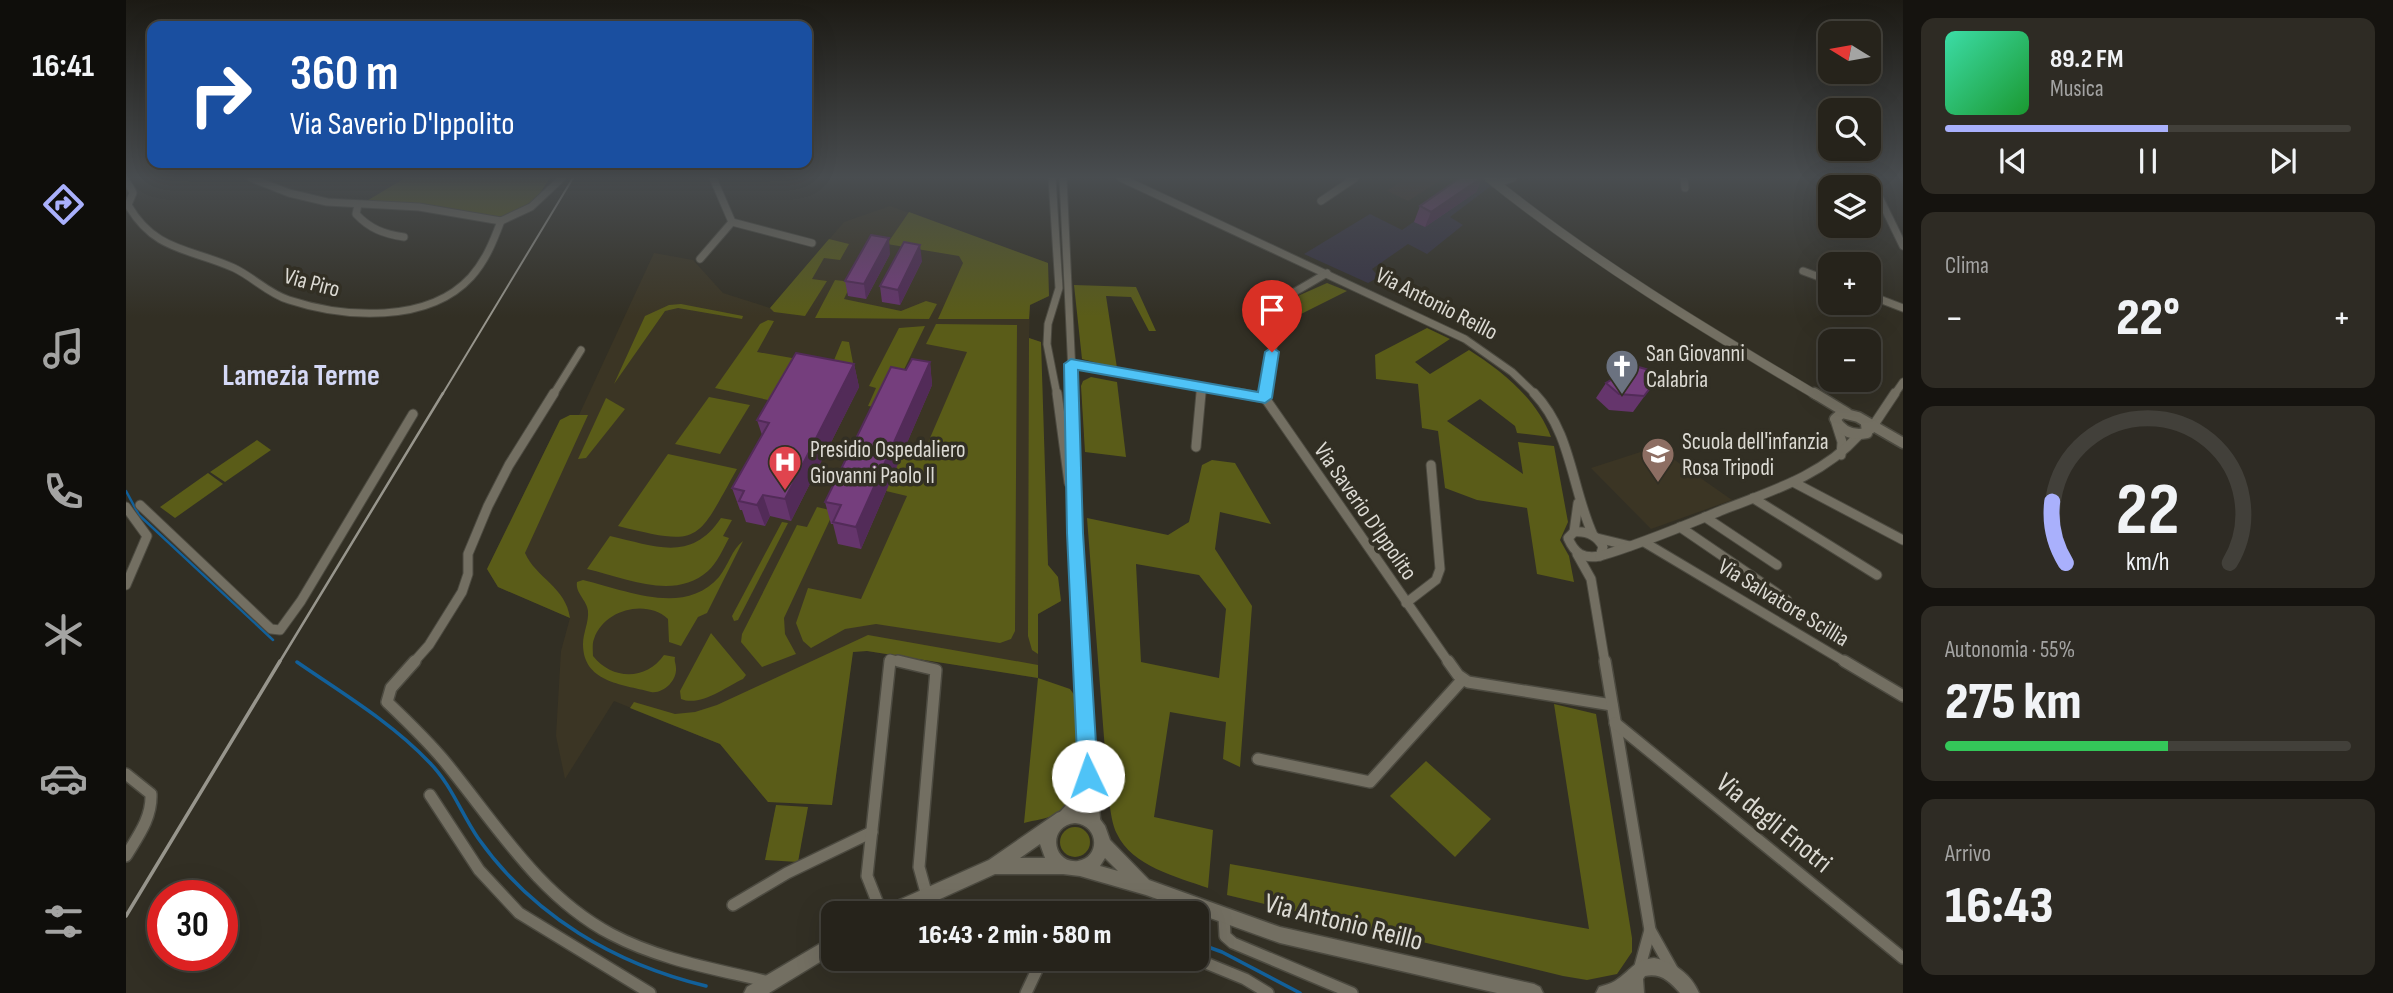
<!DOCTYPE html>
<html lang="it">
<meta charset="utf-8">
<style>
body{margin:0;font-family:"Sofia Sans Condensed",sans-serif;background:#2e2b24;color:#f1f3f6;height:100vh;display:flex;flex-direction:column;font-size:26px;white-space:nowrap}
*{box-sizing:border-box;margin:0}
p{font-size:23px;color:#a4a4a3}
.icon{flex:none;width:38px;height:38px;fill:none;stroke:currentColor;stroke-width:2;stroke-linecap:round;stroke-linejoin:round}
.map{position:relative;flex:1;overflow:hidden}
.panel{display:flex;flex-direction:column;gap:18px;padding:18px;background:#15130f;width:490px}
.panel>*{flex:none}
.guide{position:absolute;left:21px;top:21px;width:665px;height:147px;border-radius:14px;box-shadow:0 7px 28px #0002,0 0 0 2px #42403a;background:#1a4fa0;color:#fff;overflow:hidden}
.needle{width:46px;rotate:281deg}
.fabs{position:absolute;left:1692px;top:21px;display:grid;gap:14px}
.fabs a{display:grid;place-items:center;width:63px;height:63px;border-radius:14px;background:#26231b;box-shadow:0 7px 28px #0002,0 0 0 2px #42403a;font-size:35px}
.speed{position:absolute;left:21px;top:880px;display:flex;gap:14px;font-size:35px;font-weight:700;text-align:center}
.speed>*{display:grid;place-content:center;width:91px;height:91px;border-radius:50%;background:#26231b;box-shadow:0 7px 28px #0002,0 0 0 2px #42403a;line-height:1}
.speed .limit{border:10px solid #d22;background:#fff;color:#111}
.pin{position:absolute;display:grid;place-items:center;width:60px;height:60px;color:#fff;margin:-72px -30px;border-radius:50% 50% 50% 0;rotate:-45deg;box-shadow:0 0 7px #0007}
.pin .icon{rotate:45deg}
.me{position:absolute;width:77px;margin:-38px;rotate:357deg;stroke-linejoin:round;filter:drop-shadow(0 0 5px #0008)}
.turn{display:flex;align-items:center;gap:24px;height:147px;padding:0 28px;font-size:32px}
.turn .icon{width:91px;height:91px;stroke-width:2.5}
.turn b{display:block;font-size:49px;line-height:60px}
.big{font-size:52px;font-weight:800;line-height:1.1}
.panel .card{flex:1;display:flex;flex-direction:column;justify-content:center;gap:10px;min-width:0;padding:0 24px;border-radius:14px;background:#2e2b24}
.panel .dial{align-items:center;gap:0}
.dial svg{height:182px;overflow:visible;fill:none;stroke:#42403a;stroke-width:7;stroke-linecap:round;text-anchor:middle}
.dial text{fill:#f1f3f6;stroke:none}
.song{display:flex;align-items:center;gap:21px}
.cover{width:84px;height:84px;border-radius:10px;background:linear-gradient(135deg,hsl(160 70% 55%),hsl(130 70% 35%))}
.played{height:7px;border-radius:4px;background:linear-gradient(90deg,#a9b0fc 55%,#42403a 55%)}
.keys{display:flex;justify-content:space-around;direction:ltr}
.heat{display:flex;justify-content:space-between;align-items:center;font-size:38px;direction:ltr}
.charge{height:10px;border-radius:5px;background:linear-gradient(90deg,#34c759 55%,#42403a 0)}
.trip{position:absolute;left:695px;top:901px;width:388px;height:70px;border-radius:14px;background:#26231b;box-shadow:0 7px 28px #0002,0 0 0 2px #42403a;font-weight:800;line-height:70px;text-align:center}
main{display:flex;flex:1;min-height:0}
.tab-bar{display:flex;flex-direction:column;width:126px;justify-content:space-around;align-items:center;background:#0f0e0b;color:#a4a4a3}
.tab-bar .icon{width:49px;height:49px}
.tab-bar .on{color:#a9b0fc}
.tab-bar b{font-size:32px;color:#f1f3f6}
.map>svg:first-child{display:block}
.commercial{fill:#373344}
.industrial{fill:#433228}
.built{fill:#3b3524}
.green{fill:#5a5c18;fill-rule:evenodd}
.lines{fill:none;stroke-linecap:round;stroke-linejoin:round}
.stream-far1{stroke:#12609a;stroke-width:2.5}
.stream{stroke:#12609a;stroke-width:3.5}
.minor-far2-casing{stroke:#4c4a40;stroke-width:9}
.minor-far1-casing{stroke:#4c4a40;stroke-width:11}
.minor-casing{stroke:#4c4a40;stroke-width:14}
.tertiary-far1-casing{stroke:#4c4a40;stroke-width:10}
.tertiary-casing{stroke:#4c4a40;stroke-width:13}
.secondary-casing{stroke:#4c4a40;stroke-width:3}
.minor-far2{stroke:#736f62;stroke-width:7}
.minor-far1{stroke:#736f62;stroke-width:9}
.minor{stroke:#736f62;stroke-width:11}
.tertiary-far1{stroke:#736f62;stroke-width:9}
.tertiary{stroke:#736f62;stroke-width:10}
.secondary{fill:#736f62;fill-rule:evenodd}
.rail-far2{stroke:#97958c;stroke-width:2}
.rail-far1{stroke:#97958c;stroke-width:2.5}
.rail{stroke:#97958c;stroke-width:3.5}
.wall{fill:#65356c}
.shaded-wall{fill:#522b58}
.building{fill:#753e7d;stroke:#522b58;stroke-width:2}
.route{fill:#4fc3f7;stroke:#337fa1;stroke-width:2}
.labels{text-anchor:middle;stroke-width:7;stroke-linejoin:round;paint-order:stroke}
.street-label{font-size:23px;fill:#dcdad3;stroke:#322f24}
.poi-label{font-size:23px;fill:#dcdad3;stroke:#322f24;text-anchor:start}
.near-street-label{font-size:28px;fill:#dcdad3;stroke:#322f24}
.district-label{font-size:30px;font-weight:bold;fill:#d5d9f6;stroke:#322f24}
</style>
<main>
<nav class="tab-bar">
<b>16:41</b>
<svg class="icon on" aria-label="directions" viewBox="0 0 24 24"><path d="M12 3l9 9-9 9-9-9zM9 14v-3h6M13 9l2 2-2 2"/></svg>
<svg class="icon" aria-label="music" viewBox="0 0 24 24"><path d="M9 18V5l10-2v13"/><circle cx="6" cy="18" r="3"/><circle cx="16" cy="16" r="3"/></svg>
<svg class="icon" aria-label="phone" viewBox="0 0 24 24"><path d="M5 4h4l2 5-3 2q2 4 5 5l2-3 5 2v4C11 20 4 13 5 4z"/></svg>
<svg class="icon" aria-label="climate" viewBox="0 0 24 24"><path d="M12 3v18M4 7l16 10M4 17L20 7"/></svg>
<svg class="icon" aria-label="car" viewBox="0 0 24 24"><path d="M5 17H2v-5l4-1 3-4h7l3 4 3 1v5h-3M9 17h6M6 11h13"/><circle cx="7" cy="17" r="2"/><circle cx="17" cy="17" r="2"/></svg>
<svg class="icon" aria-label="filters" viewBox="0 0 24 24"><path d="M4 7h16M4 17h16"/><circle cx="9" cy="7" r="2"/><circle cx="15" cy="17" r="2"/></svg>
</nav>
<div class="map">
<svg width="1777" height="993" viewBox="0 0 1777 993">
<rect width="100%" height="100%" fill="#322f24"/>
<polygon class="commercial" points="1350,178 1357,178 1365,186 1324,217 1337,225 1301,254 1282,244 1246,269 1253,277 1242,283 1178,254 1244,214 1276,230"/>
<polygon class="industrial" points="1280,178 1318,178 1282,201 1261,191"/>
<g class="built">
<polygon points="764,206 922,263 923,296 904,305 903,338 915,342 922,565 932,577 935,601 912,614 912,678 741,651 727,652 706,805 642,802 594,744 488,701 439,779 430,736 435,651 444,618 372,587 361,569 434,420 453,415 528,253 567,260 597,293 644,308 718,222"/>
<polygon points="1530,447 1606,500 1525,529 1465,468"/>
</g>
<g class="green">
<polygon points="279,178 424,178 410,199 383,215 370,218 331,210 239,202"/>
<polygon points="783,212 922,263 923,296 904,305 903,319 812,319 837,263 833,256 761,244"/>
<polygon points="703,239 723,244 714,260 698,258 686,279 701,281 679,316 648,312 644,308"/>
<polygon points="709,280 726,282 718,299 775,311 800,301 811,304 803,319 689,318"/>
<polygon points="1201,283 1221,291 1167,318 1161,313 1165,299"/>
<polygon points="948,285 1010,287 1030,331 1023,331 1005,297 980,296 991,368 956,359"/>
<polygon points="555,304 617,316 616,319 552,308 539,311 488,384 519,316 543,305"/>
<polygon points="642,320 648,321 631,352 706,365 716,341 723,342 727,363 722,375 661,372 642,400 589,388 634,324"/>
<polygon points="810,324 891,325 889,631 885,639 874,643 750,624 719,629 685,648 677,641 670,623 682,588 735,599 781,496 760,491 781,443 801,445 841,352 800,344"/>
<polygon points="799,326 772,382 750,407 742,406 750,388 743,386 773,328"/>
<path d="M1301 328 1324 339 1289 362 1304 374 1343 350C1376 371 1411 399 1425 437L1391 433 1389 426 1354 399 1321 421 1397 474 1392 442 1428 446 1442 522 1434 540 1443 556 1448 582 1411 574 1401 508 1351 500 1319 488 1312 431 1296 428 1292 384 1250 379 1249 355Z"/>
<polygon points="903,338 915,342 922,565 932,577 935,601 912,614 912,654 906,650 902,636"/>
<polygon points="965,377 991,382 1000,457 959,452 955,386 957,381"/>
<polygon points="583,397 624,405 594,454 549,444"/>
<polygon points="480,398 499,409 460,458 452,459"/>
<path d="M444 415H462L399 553C410 578 440 587 444 618L372 587 361 569 434 420Z"/>
<polygon points="131,440 145,450 99,482 84,472"/>
<path d="M542 454 611 469C570 542 576 547 492 526Z"/>
<path d="M1086 460 1109 463 1145 524 1094 512 1089 549 1126 606 1114 767 1097 759 1100 722 1044 712 1028 817 1087 830 1082 888C1051 877 1006 866 991 834 986 825 985 812 983 802L961 518 1042 535 1063 522 1076 465ZM1010 564 1073 575 1100 609 1093 678 1015 662Z"/>
<polygon points="82,473 97,484 49,518 34,507"/>
<polygon points="691,507 708,511 658,618 659,634 670,654 636,667 615,642 616,634 671,525 681,527"/>
<path d="M595 518 606 520 597 536 603 538C597 549 591 563 582 571 549 601 499 578 461 569L484 536C529 546 565 563 595 518Z"/>
<polygon points="656,522 662,523 612,620 608,621 606,616"/>
<path d="M617 541 581 613 572 617 555 646 543 642 542 619C521 599 478 609 468 639 466 643 467 651 467 656 486 680 520 681 538 655L549 657C548 661 550 664 550 668 551 681 537 694 525 692 495 684 457 682 457 644 457 633 463 622 462 611 461 600 449 593 451 582L457 580C500 590 558 617 593 577 602 566 606 549 617 541Z"/>
<path d="M585 633 620 675 617 679C600 687 574 707 555 699L554 691Z"/>
<path d="M742 635 912 665V678L944 689 949 696C951 733 966 790 930 814 922 819 908 820 898 823L912 678 741 651 727 652 706 805 642 802 594 744 504 708 508 702 549 714 569 712 591 705Z"/>
<polygon points="1428,704 1470,714 1506,938 1506,952 1491,974 1461,980 1437,976 1101,895 1104,864 1463,929"/>
<polygon points="1300,761 1365,819 1329,857 1264,796"/>
<polygon points="650,805 682,807 672,862 639,860"/>
<circle cx="949" cy="842" r="15"/>
</g>
<g class="lines">
<polyline class="stream-far1" points="0,491 13,515 147,640"/>
<g class="stream">
<path d="M171 662C216 693 265 722 303 762 325 784 335 813 352 838 407 916 489 964 580 986"/>
<path d="M816 914C872 901 928 900 984 914"/>
<polyline points="1071,943 1096,952 1174,993"/>
</g>
<defs>
<g id="minor-far2">
<polyline points="125,178 163,193 201,202 293,207 375,221"/>
<polyline points="926,178 933,288 922,324 921,344 931,395"/>
<polyline points="937,178 947,395"/>
<polyline points="995,178 1339,339 1386,372 1410,395"/>
<polyline points="1558,178 1559,188"/>
<polyline points="1744,178 1777,246"/>
<path d="M0 179 7 193 2 205C29 252 64 248 108 268 127 277 143 294 163 300 218 318 302 324 345 277 360 260 367 242 375 221"/>
<polyline points="1369,184 1387,178"/>
<polyline points="1195,201 1229,178"/>
<path d="M232 205 230 214C244 229 258 234 278 237"/>
<polyline points="375,221 405,207 436,178"/>
<polyline points="606,222 686,243"/>
<polyline points="574,259 606,222 587,178"/>
<polyline points="1677,271 1704,281"/>
<polyline points="1743,295 1777,308"/>
<polyline points="945,364 1122,395"/>
<polyline points="427,395 455,350"/>
<polyline points="1075,395 1076,388"/>
<polyline points="1139,395 1155,300 1201,273"/>
<polyline points="1768,395 1777,382"/>
</g>
<g id="minor-far1">
<polyline points="931,393 943,483"/>
<polyline points="947,393 954,663"/>
<polyline points="1112,393 1139,398 1323,663"/>
<path d="M1408 393C1446 433 1445 487 1467 535"/>
<polyline points="1139,398 1140,393"/>
<polyline points="1710,423 1716,442 1715,455"/>
<polyline points="1745,429 1769,393"/>
<polyline points="1070,447 1075,393"/>
<polyline points="1667,482 1777,540"/>
<polyline points="1627,498 1751,575"/>
<polyline points="14,505 145,629 154,630 175,601 287,414"/>
<polyline points="0,507 21,536 0,585"/>
<polyline points="1579,517 1651,565"/>
<polyline points="1554,527 1661,600"/>
<path d="M1448 532C1461 531 1471 535 1477 547L1474 556C1457 559 1449 554 1442 538Z"/>
<polyline points="1448,532 1452,503"/>
<polyline points="1471,538 1504,546"/>
<polyline points="1518,542 1721,663"/>
<polyline points="1451,554 1465,579 1479,663"/>
<path d="M1474 556C1515 544 1555 527 1594 511 1645 491 1696 476 1733 435"/>
<polyline points="1280,603 1310,580 1314,569 1305,465"/>
<polyline points="287,663 303,645 336,592 342,574 342,554 362,506 383,465 428,393"/>
<polyline points="764,663 764,659 779,663"/>
</g>
<g id="minor">
<path d="M289 661 265 688 261 702C282 722 302 741 320 763 370 824 413 896 485 934 534 960 590 969 643 982"/>
<polyline points="772,661 810,670 793,867 801,896"/>
<polyline points="954,661 969,824"/>
<polyline points="1322,661 1332,675 1342,682 1486,705"/>
<polyline points="1479,661 1524,930 1547,971"/>
<polyline points="1718,661 1777,696"/>
<polyline points="1489,723 1777,958"/>
<polyline points="1132,759 1244,782 1337,679"/>
<path d="M0 774 25 794C26 818 12 836 0 856"/>
<polyline points="304,795 353,870 393,913 524,993"/>
<polyline points="938,816 953,799 961,778"/>
<polyline points="607,905 661,873 746,832"/>
<polyline points="756,914 741,876 764,661"/>
<polyline points="1098,917 1099,936 1107,943 1226,993"/>
<polyline points="1070,959 1119,979 1142,993"/>
<polyline points="1513,970 1524,930"/>
<polyline points="900,993 916,959"/>
</g>
<path id="tertiary-far1" d="M1363 178C1466 261 1577 328 1690 395"/>
<g id="tertiary">
<polyline points="1688,393 1721,413"/>
<path d="M1740 424 1741 433C1727 436 1716 432 1709 419L1716 413 1732 417 1777 443"/>
</g>
<g id="secondary">
<path d="M952 808 965 812 973 818 979 826 984 840 1023 880 1154 927 1408 984 1414 987 1417 993H1371L1154 943 1020 895 954 876 937 874H869L781 914H753L755 908 863 860 931 813 941 809ZM949 823C973 825 975 857 952 861 926 864 921 826 949 823ZM914 844 919 858H894ZM979 858 992 871 974 866Z"/>
<polygon points="707,936 707,954 643,993 618,993 621,987"/>
<path d="M1528 958C1548 962 1565 974 1573 993H1554C1543 981 1535 973 1519 976L1517 979 1518 993H1470L1473 987C1478 985 1484 984 1489 981 1505 971 1507 960 1528 958Z"/>
</g>
</defs>
<use href="#minor-far2" class="minor-far2-casing"/>
<use href="#minor-far1" class="minor-far1-casing"/>
<use href="#minor" class="minor-casing"/>
<use href="#tertiary-far1" class="tertiary-far1-casing"/>
<use href="#tertiary" class="tertiary-casing"/>
<use href="#secondary" class="secondary-casing"/>
<use href="#minor-far2" class="minor-far2"/>
<use href="#minor-far1" class="minor-far1"/>
<use href="#minor" class="minor"/>
<use href="#tertiary-far1" class="tertiary-far1"/>
<use href="#tertiary" class="tertiary"/>
<use href="#secondary" class="secondary"/>
<polyline class="rail-far2" points="316,395 447,178"/>
<polyline class="rail-far1" points="153,663 317,393"/>
<polyline class="rail" points="0,916 154,661"/>
</g>
<g class="wall">
<polygon points="1334,178 1356,178 1350,192 1299,227 1288,222 1294,206"/>
<polygon points="764,254 740,299 722,296 719,281"/>
<polygon points="796,261 774,305 756,302 754,286"/>
<polygon points="804,362 806,385 735,549 712,544 707,524 705,524 699,502 780,370"/>
<polygon points="728,364 733,387 665,521 644,516 639,526 620,522 616,510 614,510 606,488 636,435 631,420"/>
<polygon points="1531,379 1507,412 1483,410 1470,398 1480,383"/>
</g>
<g class="shaded-wall">
<polygon points="1355,178 1356,178 1350,192 1299,227 1305,212"/>
<polygon points="763,238 764,254 740,299 738,284"/>
<polygon points="794,245 796,261 774,305 772,290"/>
<polygon points="804,362 806,385 735,549 730,527"/>
<polygon points="728,364 733,387 665,521 659,499"/>
<polygon points="637,495 644,516 639,526 631,505"/>
</g>
<g class="building">
<polygon points="1334,178 1355,178 1305,212 1294,206"/>
<polygon points="745,235 763,238 738,284 719,281"/>
<polygon points="778,242 794,245 772,290 754,286"/>
<polygon points="670,353 728,364 659,499 637,495 631,505 613,501 618,491 606,488 643,423 631,420"/>
<polygon points="786,359 804,362 730,527 707,522 715,505 699,502 765,367 780,370"/>
<polygon points="1509,366 1523,370 1531,379 1518,396 1493,394 1480,383"/>
</g>
<linearGradient id="sky" x2="0" y2="1"><stop stop-color="#1c1a14"/><stop offset="0.56" stop-color="#494d50"/><stop offset="1" stop-color="#494d50" stop-opacity="0"/></linearGradient>
<rect width="1777" height="317" fill="url(#sky)"/>
<polygon class="route" points="1146,347 1153,352 1146,398 1139,403 952,370 957,533 972,776 969,783 962,786 955,783 952,776 941,533 938,364 945,359 1132,392 1139,352"/>
<defs>
<symbol id="church-pin" viewBox="-11 -11 22 30"><path d="M0 17L-7.5 6A9.5 9.5 0 1 1 7.5 6Z" fill="#6b7280" stroke="#322f24"/><path d="M-1.2-6h2.4v3.5h3.3v2.4h-3.3V6h-2.4V-.1h-3.3v-2.4h3.3Z" fill="#fff"/></symbol>
<symbol id="school-pin" viewBox="-11 -11 22 30"><path d="M0 17L-7.5 6A9.5 9.5 0 1 1 7.5 6Z" fill="#8d6e63" stroke="#322f24"/><path d="M0-5L7-2L0 1L-7-2ZM-4 1L0 2.5L4 1V4Q0 6-4 4Z" fill="#fff"/></symbol>
<symbol id="hospital-pin" viewBox="-11 -11 22 30"><path d="M0 17L-7.5 6A9.5 9.5 0 1 1 7.5 6Z" fill="#e0444e" stroke="#322f24"/><path d="M-5-5h3v3.5h4V-5h3V5h-3V1.5h-4V5h-3Z" fill="#fff"/></symbol>
</defs>
<g fill-rule="evenodd">
<use href="#church-pin" x="1477" y="347" width="38" height="52"/>
<use href="#school-pin" x="1513" y="435" width="38" height="52"/>
<use href="#hospital-pin" x="640" y="443" width="38" height="52"/>
</g>
<g class="labels">
<g class="street-label">
<text transform="translate(186 282) rotate(15)" y="8">Via Piro</text>
<text transform="translate(1311 303) rotate(27)" y="8">Via Antonio Reillo</text>
<text transform="translate(1240 511) rotate(55)" y="8">Via Saverio D'Ippolito</text>
<text transform="translate(1658 602) rotate(31)" y="8">Via Salvatore Scillìa</text>
</g>
<g class="poi-label">
<text x="1520" y="361">San Giovanni<tspan x="1520" dy="26">Calabria</tspan></text>
<text x="1556" y="449">Scuola dell'infanzia<tspan x="1556" dy="26">Rosa Tripodi</tspan></text>
<text x="684" y="457">Presidio Ospedaliero<tspan x="684" dy="26">Giovanni Paolo II</tspan></text>
</g>
<g class="near-street-label">
<text transform="translate(1649 822) rotate(39)" y="10">Via degli Enotri</text>
<text transform="translate(1218 921) rotate(14)" y="10">Via Antonio Reillo</text>
</g>
<g class="district-label">
<text x="175" y="385">Lamezia Terme</text>
</g>
</g>
</svg>
<div class="fabs">
<a><svg class="needle" viewBox="-14 -14 28 28"><path d="M0-13l5 13h-10z" fill="#e53935"/><path d="M0 13l5-13h-10z" fill="#a4a4a3"/></svg></a>
<a><svg class="icon" aria-label="search" viewBox="0 0 24 24"><circle cx="10" cy="10" r="6"/><path d="M15 15l6 6"/></svg></a>
<a><svg class="icon" aria-label="layers" viewBox="0 0 24 24"><path d="M12 4l9 5-9 5-9-5zM3 14l9 5 9-5"/></svg></a>
<a>+</a>
<a>−</a>
</div>
<div class="speed"><div class="limit">30</div></div>
<div class="pin" style="left:1146px;top:352px;background:#d93025"><svg class="icon" aria-label="arrive" viewBox="0 0 24 24"><path d="M6 21V4h12l-3 4 3 4H6"/></svg></div>
<svg class="me" style="left:962px;top:776px" viewBox="-20 -20 40 40"><circle r="19" fill="#fff"/><path d="M0-13L10 11 0 6-10 11z" fill="#4fc3f7"/></svg>
<div class="trip">16:43 · 2 min · 580 m</div>
<div class="guide">
<div class="turn"><svg class="icon" aria-label="right" viewBox="0 0 24 24"><path d="M7 20v-9h11M14 6l5 5-5 5"/></svg><div><b>360 m</b>Via Saverio D'Ippolito</div></div>
</div>
</div>
<section class="panel">
<div class="card">
<div class="song"><i class="cover"></i><div><b>89.2 FM</b><p>Musica</p></div></div>
<div class="played"></div>
<div class="keys"><svg class="icon" aria-label="previous" viewBox="0 0 24 24"><path d="M18 5L8 12l10 7zM5 5v14"/></svg><svg class="icon" aria-label="pause" viewBox="0 0 24 24"><path d="M8 5v14M16 5v14"/></svg><svg class="icon" aria-label="next" viewBox="0 0 24 24"><path d="M6 5l10 7-10 7zM19 5v14"/></svg></div>
</div>
<div class="card"><p>Clima</p>
<div class="heat"><a>−</a><b class="big">22°</b><a>+</a></div>
</div>
<div class="card dial"><svg viewBox="0 0 100 80">
<path d="M14 69A42 42 0 1 1 86 69"/>
<path d="M14 69A42 42 0 0 1 8 42" stroke="#a9b0fc"/>
<text x="50" y="56" font-size="32" font-weight="700">22</text>
<text x="50" y="72" font-size="11">km/h</text>
</svg></div>
<div class="card"><p>Autonomia · 55%</p><b class="big">275 km</b><div class="charge"></div></div>
<div class="card"><p>Arrivo</p><b class="big">16:43</b></div>
</section>
</main>
